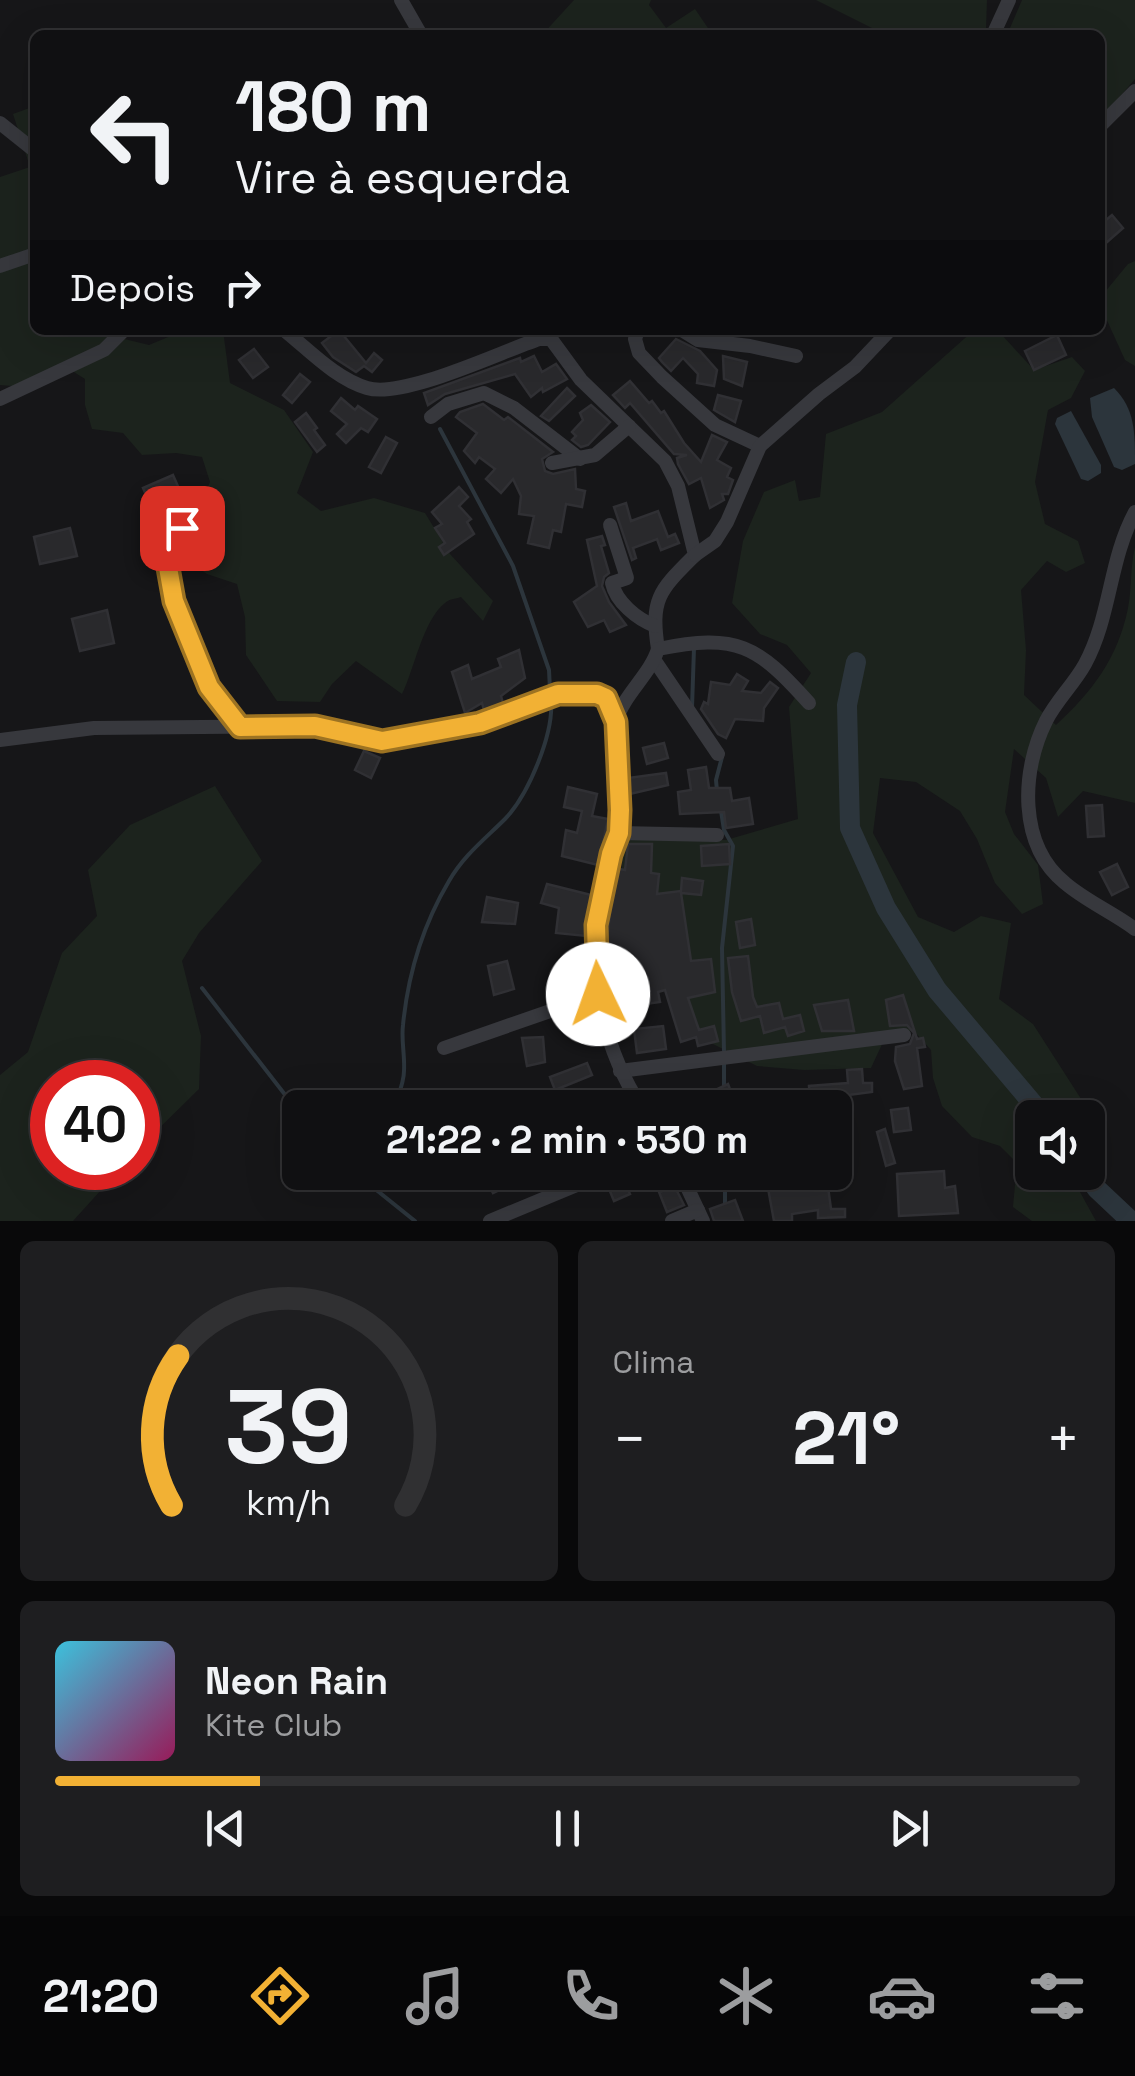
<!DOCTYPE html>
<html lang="pt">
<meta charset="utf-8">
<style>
body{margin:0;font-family:"Space Grotesk",sans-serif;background:#1e1e20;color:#f1f3f6;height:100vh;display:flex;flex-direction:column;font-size:38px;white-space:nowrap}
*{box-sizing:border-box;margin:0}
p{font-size:32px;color:#9c9d9f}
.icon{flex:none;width:55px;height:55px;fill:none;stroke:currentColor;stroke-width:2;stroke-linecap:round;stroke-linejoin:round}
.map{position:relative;height:1221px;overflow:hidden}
.panel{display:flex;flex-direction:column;gap:20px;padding:20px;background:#09090a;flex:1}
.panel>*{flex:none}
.guide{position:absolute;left:30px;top:30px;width:1075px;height:305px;border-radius:15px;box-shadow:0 10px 40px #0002,0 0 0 2px #303032;background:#101012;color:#f1f3f6;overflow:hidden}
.buttons{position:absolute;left:1015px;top:1100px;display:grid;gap:20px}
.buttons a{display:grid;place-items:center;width:90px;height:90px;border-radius:15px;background:#101012;box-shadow:0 10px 40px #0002,0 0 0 2px #303032;font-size:50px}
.speed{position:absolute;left:30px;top:1060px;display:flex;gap:20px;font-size:50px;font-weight:700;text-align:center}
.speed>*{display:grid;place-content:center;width:130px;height:130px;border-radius:50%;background:#101012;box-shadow:0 10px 40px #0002,0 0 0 2px #303032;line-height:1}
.speed .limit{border:15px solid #d22;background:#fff;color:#111}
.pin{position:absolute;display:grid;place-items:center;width:85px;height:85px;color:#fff;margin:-42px;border-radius:20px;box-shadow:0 5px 15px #0006}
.me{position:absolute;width:110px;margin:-55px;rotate:357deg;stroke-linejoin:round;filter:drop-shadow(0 0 8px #0008)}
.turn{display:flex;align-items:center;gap:35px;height:210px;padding:0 40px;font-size:45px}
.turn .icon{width:130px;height:130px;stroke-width:2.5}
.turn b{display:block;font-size:70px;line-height:85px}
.then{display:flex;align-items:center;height:95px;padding:0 40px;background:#0003;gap:20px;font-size:38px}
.big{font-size:75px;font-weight:700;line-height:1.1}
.panel .card{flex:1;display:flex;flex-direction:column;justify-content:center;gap:15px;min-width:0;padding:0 35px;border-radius:15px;background:#1e1e20}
.panel .dial{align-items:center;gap:0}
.dial svg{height:260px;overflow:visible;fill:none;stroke:#303032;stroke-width:7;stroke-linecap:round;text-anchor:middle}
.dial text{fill:#f1f3f6;stroke:none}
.song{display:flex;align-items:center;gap:30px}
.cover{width:120px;height:120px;border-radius:15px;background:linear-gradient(135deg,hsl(190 70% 55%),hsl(330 70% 35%))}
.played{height:10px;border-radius:5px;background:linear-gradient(90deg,#f2b134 20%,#303032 20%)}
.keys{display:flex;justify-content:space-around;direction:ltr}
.heat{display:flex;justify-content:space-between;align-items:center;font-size:55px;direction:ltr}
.panel .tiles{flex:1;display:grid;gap:20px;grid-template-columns:1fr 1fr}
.card:last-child{grid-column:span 2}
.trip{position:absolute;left:282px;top:1090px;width:570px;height:100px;border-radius:15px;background:#101012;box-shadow:0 10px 40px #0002,0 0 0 2px #303032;font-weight:700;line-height:100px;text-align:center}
.tab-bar{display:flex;height:160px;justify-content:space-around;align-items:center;background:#060607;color:#9c9d9f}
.tab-bar .icon{width:70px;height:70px}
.tab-bar .selected{color:#f2b134}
.tab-bar b{font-size:45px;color:#f1f3f6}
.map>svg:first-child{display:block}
.green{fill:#1c231d}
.water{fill:#2c353c}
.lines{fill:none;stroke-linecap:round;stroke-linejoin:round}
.stream{stroke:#2c353c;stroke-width:4}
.river{stroke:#2c353c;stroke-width:20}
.building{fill:#29292c;stroke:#303034;stroke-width:2.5}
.minor{stroke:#37383d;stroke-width:14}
.route-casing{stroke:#9d7322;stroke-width:25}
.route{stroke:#f2b134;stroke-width:18}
</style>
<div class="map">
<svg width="1135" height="1221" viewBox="0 0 1135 1221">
<rect width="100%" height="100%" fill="#161618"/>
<g class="green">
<polygon points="574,0 651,0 649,5 666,28 695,9 710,31 708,35 542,35"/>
<polygon points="816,0 987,0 986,29 977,35 886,35"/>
<polygon points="1022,0 1135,0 1135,79 1100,120 1100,35 1007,35"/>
<path d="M35 106V330H99L104 334 149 345 185 330H223L230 383 284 410 313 452 297 493 321 511 374 498 425 513 450 554 493 601 483 621 461 597C455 599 449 599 445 603 423 620 414 670 402 694L356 661 332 684 320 702 277 701 246 655 245 617 237 584 207 574 178 554 210 482 202 457 176 453 142 455 123 433 92 429 85 405V379L66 367 23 387 0 385V177L30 167 13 114Z"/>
<polygon points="1135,261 1135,366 1125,360 1100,305 1100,298 1128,264"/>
<path d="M974 330H993L1001 334 1034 370 1072 357 1085 371 1071 398 1048 410 1035 482 1045 524 1078 541 1085 563 1066 572 1047 561 1021 590 1026 650 1024 695 1056 725C1092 692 1118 658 1128 608 1132 588 1130 567 1135 547V803L1083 791 1058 817 1046 778 1014 749 1005 812 1014 834 1038 865 1043 904 1022 914 995 883 977 839 960 811 916 782 880 778 873 833 918 917 954 932 981 916 1011 923 999 999 1033 1024 1092 1116 1093 1140 1088 1153V1118H1032V1172L1079 1173 1075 1183 1096 1221H1032L1013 1207 1017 1163 1000 1146 972 1137 942 1106 933 1078 931 1050 913 1030 884 1040 871 1068 804 1070 757 1066 711 1043 682 1021 622 901V837L726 840 798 819 789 707 811 673 787 645 760 634 732 603 743 541 764 492 795 480 799 501 820 497 826 434 882 412Z"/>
<polygon points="215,786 262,861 199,933 182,961 201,1036 199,1089 138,1149 138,1082 52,1082 52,1168 121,1168 73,1221 0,1221 0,1075 28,1052 62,953 97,916 88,870 130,825"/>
</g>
<g class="water">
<path d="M1114 388C1135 409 1135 432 1135 464L1122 470 1114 467 1092 417 1090 398Z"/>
<polygon points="1071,411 1101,465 1101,473 1088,481 1081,479 1055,424 1057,418"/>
</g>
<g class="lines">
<g class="stream">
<polyline points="440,429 513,566 549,670 550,690"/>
<polyline points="692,708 694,648"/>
<polyline points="717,791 716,780 722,757"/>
<polyline points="721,811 724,830 733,846 722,948 724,1053"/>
<polyline points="202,988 300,1114"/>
<polyline points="724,1062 724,1088"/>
<path d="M394 1108C398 1096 404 1083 404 1071 405 1055 401 1040 403 1025 408 974 423 925 449 881 464 855 485 839 505 819 529 794 554 733 551 700"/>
<polyline points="354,1172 415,1221"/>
<polyline points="725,1172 725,1206"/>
</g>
<g class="river">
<polyline points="856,662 847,705 850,828 886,908 937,990 1045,1118"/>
<polyline points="1085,1172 1097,1189 1131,1221"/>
</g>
</g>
<g class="building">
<polygon points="1112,215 1123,228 1106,243 1100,236 1100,225"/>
<polygon points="339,330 366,363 374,353 382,360 372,372 364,366 356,372 333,357 322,343"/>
<polygon points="1057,335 1066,355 1034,370 1025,351"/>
<polygon points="676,339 700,351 717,370 714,386 697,383 698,374 683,358 671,371 662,362 659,358"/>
<polygon points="254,349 268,367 253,378 239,360"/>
<polygon points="534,356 542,372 556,364 567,379 543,392 542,388 531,397 515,374 445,394 428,405 424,393 520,358 521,362"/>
<polygon points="723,356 747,362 742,386 724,379"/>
<polygon points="300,374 310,382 292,403 283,395"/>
<polygon points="630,381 649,403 652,401 661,413 664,411 684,443 701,462 712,435 727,442 717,460 731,468 727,477 733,480 728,494 722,494 724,500 710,508 701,478 689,484 678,464 677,458 687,455 674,454 630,403 625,408 613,395"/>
<polygon points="567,388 575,396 549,421 541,416"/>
<polygon points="718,395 741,401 735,422 714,410"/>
<polygon points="341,398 355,410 358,406 377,419 368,432 361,428 346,443 337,434 347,424 331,411"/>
<polygon points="483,404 504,420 508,417 553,452 542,459 545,471 553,474 575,469 576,489 585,491 582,507 566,504 561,532 553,530 549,548 528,543 534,516 519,514 521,496 513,479 501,493 486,479 495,469 479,457 475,463 464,451 477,433 456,417 460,412"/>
<polygon points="591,405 610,422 588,445 581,447 572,440 576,436 572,432 583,420 580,413"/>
<polygon points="306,413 317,428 314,430 325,445 317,452 295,422"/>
<polygon points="386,437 397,443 381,473 369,467"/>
<polygon points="173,475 184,500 154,514 143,488"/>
<polygon points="459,487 468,497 459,506 471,519 467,522 474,534 444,555 439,547 445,543 435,528 442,524 432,512"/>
<polygon points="626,503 631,521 658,511 668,537 675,534 679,543 661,550 657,539 633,548 636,558 632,560 614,507"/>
<polygon points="70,528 77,556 40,564 34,537"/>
<polygon points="602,536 605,545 601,546 609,573 604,577 602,586 609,602 626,625 610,632 604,620 588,627 574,602 597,586 587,540"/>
<polygon points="107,610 114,643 80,651 72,619"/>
<polygon points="519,650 525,678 501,696 503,703 484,710 482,703 465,713 452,672 468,665 472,679 501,667 498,659"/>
<polygon points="737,674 748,681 742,691 761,693 770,682 778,688 764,708 763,721 735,719 726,738 718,734 701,709 704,702 708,704 711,682 730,685"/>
<polygon points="664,743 668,758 647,764 643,748"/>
<polygon points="364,751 380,758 371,778 355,770"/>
<polygon points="706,767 709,788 730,788 732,801 749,798 753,824 726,828 724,812 680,814 678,792 691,790 688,770"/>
<polygon points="666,773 668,785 630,794 628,778"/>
<polygon points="568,787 597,794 592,816 608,819 598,865 562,856 566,830 577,833 582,811 564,807"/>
<polygon points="1102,805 1104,836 1088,837 1086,806"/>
<polygon points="628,844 652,844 651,873 659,874 657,894 681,891 682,878 703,881 701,895 681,893 691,961 711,959 715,992 688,998 699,1030 714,1026 718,1041 698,1046 696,1037 681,1042 665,990 658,992 660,1002 617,1008 607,940 613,889 619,869 625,870"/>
<polygon points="729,844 730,864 702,866 701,846"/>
<polygon points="1117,864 1128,887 1112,895 1100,872"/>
<polygon points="547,884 591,895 586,936 556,933 559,908 541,903"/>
<polygon points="487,897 518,903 515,924 482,922"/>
<polygon points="751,919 755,945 740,948 736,922"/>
<polygon points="748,956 753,997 757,1007 779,1003 783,1019 800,1015 804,1031 788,1036 785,1027 764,1033 760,1016 741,1021 732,992 728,958"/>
<polygon points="507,961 514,989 494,995 488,966"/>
<polygon points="903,995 917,1039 923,1038 925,1047 917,1048 922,1086 904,1089 895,1061 896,1047 910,1044 914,1033 907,1025 890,1026 886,1000"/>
<polygon points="848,1000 854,1031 822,1031 814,1005"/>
<polygon points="663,1026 666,1049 637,1053 634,1029"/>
<polygon points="543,1037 545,1062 527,1066 522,1038"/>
<polygon points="587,1063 592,1075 555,1090 550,1077"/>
<polygon points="862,1069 863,1083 872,1083 872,1092 810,1100 809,1086 848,1083 847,1070"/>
<polygon points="728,1084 737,1108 712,1108 707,1094"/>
<polygon points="908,1108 911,1130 894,1132 891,1110"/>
<polygon points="885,1129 895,1163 886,1166 877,1132"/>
<polygon points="944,1171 945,1188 955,1186 958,1213 899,1216 897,1174"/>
<polygon points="482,1172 508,1172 512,1184 493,1193"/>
<polygon points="765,1172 826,1172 831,1209 845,1209 845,1217 818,1218 818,1210 792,1214 792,1221 774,1221"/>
<polygon points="622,1175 630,1194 614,1201 607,1184"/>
<polygon points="675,1187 684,1205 667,1212 659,1192"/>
<polygon points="735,1200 743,1221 714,1221 710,1209"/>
</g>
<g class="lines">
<g class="minor">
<polyline points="401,0 421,35"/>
<polyline points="993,35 1009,0"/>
<polyline points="0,123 35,151"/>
<polyline points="1100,126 1135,91"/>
<polyline points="0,266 35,254"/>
<path d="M284 330C309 350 336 379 367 388 403 399 500 352 539 339H551L581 380 665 461 678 486 695 555C660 590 650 598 658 649"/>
<polyline points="638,330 635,339 639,353 662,377 715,425 760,446"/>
<polyline points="682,330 698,340 750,346 796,356"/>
<polyline points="0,399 104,350 124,330"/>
<polyline points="431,417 448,404 484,393 514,408 580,459"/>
<polyline points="552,463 595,455 629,426"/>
<path d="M1135 512C1109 560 1111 616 1085 664 1074 684 1056 701 1046 721 1021 771 1018 845 1065 883 1086 901 1112 912 1135 929"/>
<path d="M610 525 627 578 612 583C616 602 637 619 655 626"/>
<polyline points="182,528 169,549 167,562 174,601 209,687 240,727"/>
<polyline points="695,555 715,541 727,522 760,446 819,394 855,367 890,330"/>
<polyline points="655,661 718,754"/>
<polyline points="0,740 94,728 315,726 382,741 479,723 558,694 597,694 605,698 616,722"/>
<polyline points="619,833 717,835"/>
<polyline points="444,1048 599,994"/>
<polyline points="620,1071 904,1035"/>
<path d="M642 1108C599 1042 586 963 603 887 607 868 617 848 620 829 623 797 609 748 616 721 624 694 650 675 658 649 737 633 757 645 809 703"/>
<polyline points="680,1172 703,1221"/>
<polyline points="490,1221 608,1172"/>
<polyline points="672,1221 698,1210"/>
</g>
</g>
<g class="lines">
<defs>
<polyline id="route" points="182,528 169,549 167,562 174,601 209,687 240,727 315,726 382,741 480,723 558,694 597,694 606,698 616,722 620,810 619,833 611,854 596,925 598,994"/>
</defs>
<use href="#route" class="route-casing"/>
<use href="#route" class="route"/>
</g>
</svg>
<div class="buttons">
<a><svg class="icon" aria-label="sound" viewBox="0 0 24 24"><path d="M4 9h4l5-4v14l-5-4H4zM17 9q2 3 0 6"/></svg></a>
</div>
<div class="speed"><div class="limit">40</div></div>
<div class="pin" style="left:182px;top:528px;background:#d93025"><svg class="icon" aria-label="arrive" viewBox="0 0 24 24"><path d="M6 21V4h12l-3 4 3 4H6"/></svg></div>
<svg class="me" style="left:598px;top:994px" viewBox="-20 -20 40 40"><circle r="19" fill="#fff"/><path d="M0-13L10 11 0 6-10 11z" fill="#f2b134"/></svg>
<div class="trip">21:22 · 2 min · 530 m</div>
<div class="guide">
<div class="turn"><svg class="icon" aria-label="left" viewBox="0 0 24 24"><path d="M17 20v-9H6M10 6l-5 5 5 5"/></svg><div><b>180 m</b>Vire à esquerda</div></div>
<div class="then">Depois<svg class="icon" aria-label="right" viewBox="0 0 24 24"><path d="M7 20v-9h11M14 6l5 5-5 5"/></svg></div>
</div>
</div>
<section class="panel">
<div class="tiles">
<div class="card dial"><svg viewBox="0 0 100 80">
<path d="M14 69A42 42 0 1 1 86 69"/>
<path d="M14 69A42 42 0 0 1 16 23" stroke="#f2b134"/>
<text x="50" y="56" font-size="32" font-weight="700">39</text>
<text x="50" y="72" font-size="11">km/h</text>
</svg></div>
<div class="card"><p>Clima</p>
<div class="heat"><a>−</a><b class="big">21°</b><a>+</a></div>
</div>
<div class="card">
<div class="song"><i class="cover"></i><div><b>Neon Rain</b><p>Kite Club</p></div></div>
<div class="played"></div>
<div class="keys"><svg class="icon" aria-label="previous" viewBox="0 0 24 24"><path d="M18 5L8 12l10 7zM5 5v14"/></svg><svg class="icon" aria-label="pause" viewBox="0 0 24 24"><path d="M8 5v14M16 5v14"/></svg><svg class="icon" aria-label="next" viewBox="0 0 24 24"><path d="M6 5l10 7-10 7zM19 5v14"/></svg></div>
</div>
</div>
</section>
<nav class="tab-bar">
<b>21:20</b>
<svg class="icon selected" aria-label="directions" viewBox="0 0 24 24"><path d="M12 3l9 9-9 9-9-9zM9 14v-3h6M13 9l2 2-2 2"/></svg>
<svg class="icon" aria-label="music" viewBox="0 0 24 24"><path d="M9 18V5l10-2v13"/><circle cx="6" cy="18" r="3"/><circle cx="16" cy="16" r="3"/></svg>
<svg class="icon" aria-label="phone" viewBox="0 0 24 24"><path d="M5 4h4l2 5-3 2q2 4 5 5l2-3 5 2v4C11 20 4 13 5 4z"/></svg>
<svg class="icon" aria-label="climate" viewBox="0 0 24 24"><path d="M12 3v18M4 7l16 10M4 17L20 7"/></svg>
<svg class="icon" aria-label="car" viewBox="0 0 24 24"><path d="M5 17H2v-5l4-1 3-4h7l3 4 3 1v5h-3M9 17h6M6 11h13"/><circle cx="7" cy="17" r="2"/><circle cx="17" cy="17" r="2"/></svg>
<svg class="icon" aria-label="filters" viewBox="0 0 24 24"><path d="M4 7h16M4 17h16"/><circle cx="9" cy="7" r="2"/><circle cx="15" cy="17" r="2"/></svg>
</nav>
